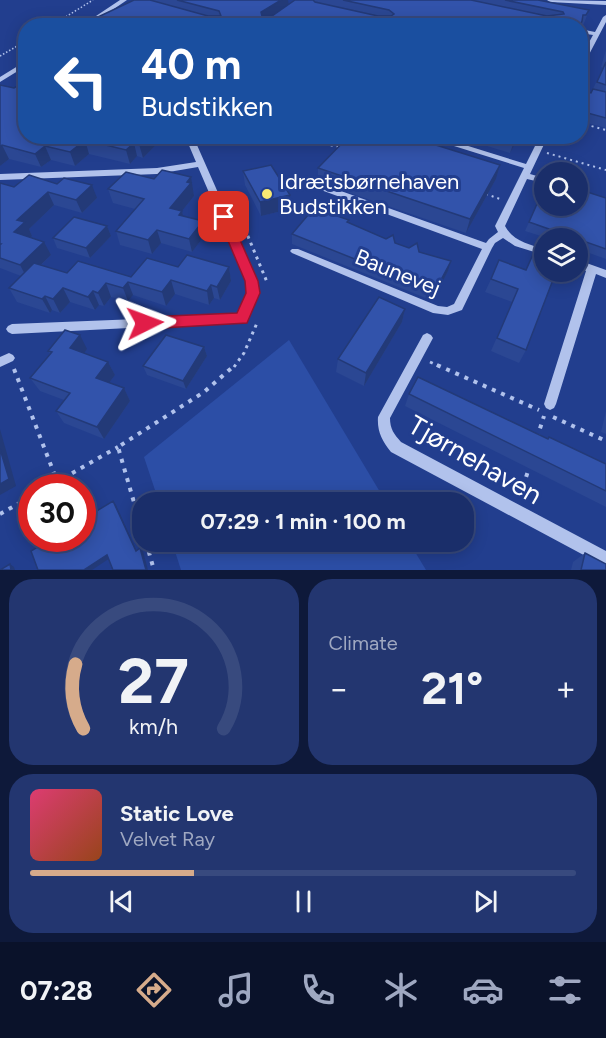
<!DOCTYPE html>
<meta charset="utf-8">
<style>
body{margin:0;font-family:Figtree,sans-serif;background:#233670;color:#f1f3f6;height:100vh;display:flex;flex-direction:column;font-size:22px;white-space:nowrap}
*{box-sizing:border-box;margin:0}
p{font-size:20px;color:#9fa8c1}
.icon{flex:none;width:33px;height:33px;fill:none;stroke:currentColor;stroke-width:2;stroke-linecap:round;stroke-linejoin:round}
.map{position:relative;height:570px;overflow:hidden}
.drawer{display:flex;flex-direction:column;gap:9px;padding:9px;background:#0e193a;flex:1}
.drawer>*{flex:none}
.hud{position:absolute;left:18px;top:18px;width:570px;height:126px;border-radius:24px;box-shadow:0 3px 15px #0003,0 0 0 2px #384a7e;background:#1a4fa0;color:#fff;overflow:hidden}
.controls{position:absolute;left:534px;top:162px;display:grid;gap:12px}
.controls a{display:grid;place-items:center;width:54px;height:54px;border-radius:50%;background:#1a2e6a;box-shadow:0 3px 15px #0003,0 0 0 2px #384a7e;font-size:30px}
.speed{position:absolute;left:18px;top:474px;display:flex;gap:12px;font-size:30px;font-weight:700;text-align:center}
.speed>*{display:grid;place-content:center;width:78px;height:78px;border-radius:50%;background:#1a2e6a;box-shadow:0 3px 15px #0003,0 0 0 2px #384a7e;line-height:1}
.speed .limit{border:9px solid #d22;background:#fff;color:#111}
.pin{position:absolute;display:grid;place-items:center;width:51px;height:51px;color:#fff;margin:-26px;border-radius:12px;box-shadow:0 3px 9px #0006}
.me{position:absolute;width:66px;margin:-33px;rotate:87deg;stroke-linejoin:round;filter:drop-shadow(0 0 4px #0008)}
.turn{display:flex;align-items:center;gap:21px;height:126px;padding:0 24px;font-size:27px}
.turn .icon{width:78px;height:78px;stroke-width:2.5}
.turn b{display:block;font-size:42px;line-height:51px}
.big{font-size:45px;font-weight:700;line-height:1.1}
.drawer .tile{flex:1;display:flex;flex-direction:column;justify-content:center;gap:9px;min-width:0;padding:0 21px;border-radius:24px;background:#233670}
.drawer .dial{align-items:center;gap:0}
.dial svg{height:156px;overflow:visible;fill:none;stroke:#384a7e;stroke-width:7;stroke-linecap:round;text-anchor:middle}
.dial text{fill:#f1f3f6;stroke:none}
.song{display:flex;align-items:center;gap:18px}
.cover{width:72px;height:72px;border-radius:9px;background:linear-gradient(135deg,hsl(340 70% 55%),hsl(20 70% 35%))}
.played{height:6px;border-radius:3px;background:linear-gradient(90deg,#d6ab8b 30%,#384a7e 30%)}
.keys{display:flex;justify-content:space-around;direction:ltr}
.heat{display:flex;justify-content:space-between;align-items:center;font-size:33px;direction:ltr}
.drawer .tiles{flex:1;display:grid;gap:9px;grid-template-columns:1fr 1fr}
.tile:last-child{grid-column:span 2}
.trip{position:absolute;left:132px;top:492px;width:342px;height:60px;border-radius:24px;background:#1a2e6a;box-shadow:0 3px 15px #0003,0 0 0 2px #384a7e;font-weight:700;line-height:60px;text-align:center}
.menu{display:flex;height:96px;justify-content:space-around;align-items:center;background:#0a122a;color:#9fa8c1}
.menu .icon{width:42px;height:42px}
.menu .on{color:#d6ab8b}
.menu b{font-size:27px;color:#f1f3f6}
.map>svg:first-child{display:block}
.green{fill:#2c4ea6}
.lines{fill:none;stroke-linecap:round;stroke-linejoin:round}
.path-far3{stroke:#b1c2ec;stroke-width:1.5;stroke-dasharray:1.5 2;stroke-linecap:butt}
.path-far2{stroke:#b1c2ec;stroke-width:2;stroke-dasharray:2 4;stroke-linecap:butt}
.path-far1{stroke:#b1c2ec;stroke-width:3;stroke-dasharray:3 4.5;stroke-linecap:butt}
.path{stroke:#b1c2ec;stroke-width:4;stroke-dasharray:4 6;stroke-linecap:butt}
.minor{fill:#b1c2ec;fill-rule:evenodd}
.wall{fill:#2b4793}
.shaded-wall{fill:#233a78}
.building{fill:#3253ab;stroke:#233a78;stroke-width:1.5}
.route{fill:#e11d48;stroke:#92132f;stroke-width:1.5}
.poi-dot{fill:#f8e873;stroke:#223e8e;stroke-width:2}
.labels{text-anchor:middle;stroke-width:6;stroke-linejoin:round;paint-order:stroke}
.poi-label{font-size:22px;fill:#fff;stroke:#223e8e;text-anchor:start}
.street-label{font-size:22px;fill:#fff;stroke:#223e8e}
.near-street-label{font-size:27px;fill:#fff;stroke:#223e8e}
</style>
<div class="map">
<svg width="606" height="570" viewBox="0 0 606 570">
<rect width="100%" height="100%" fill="#223e8e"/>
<g class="green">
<polygon points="289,340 386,502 159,502 144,457"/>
<polygon points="172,542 409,542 426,570 181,570"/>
</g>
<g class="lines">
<g class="path-far3">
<polyline points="51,26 93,0"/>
<polyline points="0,56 26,41"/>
</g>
<g class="path-far2">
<polyline points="580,123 606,130"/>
<polyline points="313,142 340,147"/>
<polyline points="547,153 606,170"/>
<polyline points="486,194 500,199"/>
</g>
<g class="path-far1">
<polyline points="242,222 267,282"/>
<polyline points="430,362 441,367"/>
<polyline points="234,367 244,353 257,323"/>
</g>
<g class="path">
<polyline points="437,365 539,410"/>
<polyline points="14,369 57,481"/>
<polyline points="553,417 606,441"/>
<polyline points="537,438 544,416"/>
<polyline points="46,488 118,447"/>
<polyline points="520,496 530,465"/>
<polyline points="0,514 32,496"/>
<polyline points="142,530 118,447 204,392 235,365"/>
<polyline points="146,542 154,570"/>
</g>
<g class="minor">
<polygon points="120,0 127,0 89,26 81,26"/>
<polygon points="547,0 606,1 606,5 550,2"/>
<polygon points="606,15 606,22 583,66 580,68 580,59 593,35 580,33 580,29 595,32 603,17"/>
<polygon points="26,61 26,66 0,82 0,77"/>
<polygon points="185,136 193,136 257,281 258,293 246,322 12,334 8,332 6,329 8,326 12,324 238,315 248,293 247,281 198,167 157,174 0,180 0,174 157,168 196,162"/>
<path d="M422 136H436L526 164 540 136H548L530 174 544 178V183L527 179 505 226C513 241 529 244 544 249V255L515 246 503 238 495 243 492 248 462 310 448 315 433 313 292 253 290 251 292 249H298L438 306 447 307 454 304 482 249 321 190 320 188 321 186H327L486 243 489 239 498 232 495 226 524 168Z"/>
<polygon points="578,260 606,270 606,278 596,274 556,404 554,408 550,410 546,408 544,404 586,271 578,268"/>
<path d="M427 333 431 335 433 338 390 418C390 429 394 434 401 442L606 551V567L391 452C382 441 377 431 378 417L423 335Z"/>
<polygon points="9,353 13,355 15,358 13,361 0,367 0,357"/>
</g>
</g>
<g class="wall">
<polygon points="151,0 288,0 288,5 295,0 291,0 538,0 589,10 585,21 582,27 580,27 580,26 83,26 83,24"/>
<polygon points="606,50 606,128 580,121 580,95 591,93 603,68 601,67"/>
<polygon points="0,85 26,136 161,136 162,139 143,158 137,156 130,164 89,154 75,166 51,160 41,167 9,159 0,166"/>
<polygon points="318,136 407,136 500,165 496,179 466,233 318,182 318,168 341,144"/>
<polygon points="454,136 519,136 510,153"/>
<polygon points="243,171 290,209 261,216 245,185"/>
<polygon points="0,183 14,187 97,198 82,213 54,205 29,229 32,236 30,237 51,255 41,265 67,273 131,277 178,267 229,267 231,281 220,300 214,298 209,305 175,294 166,306 133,295 128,301 111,297 104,306 99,305 95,310 70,302 60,313 52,310 50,313 17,302 9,288 21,276 0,268"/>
<polygon points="544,188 606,198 606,259 578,249 578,238 547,238 525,231"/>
<polygon points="108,189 194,191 193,191 194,196 182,211 183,216 203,221 205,235 192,252 161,243 152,254 120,245 116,231 135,209 113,203"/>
<polygon points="349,220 349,223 395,243 419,252 451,261 448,271 433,301 292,244 292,234"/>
<polygon points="107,226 111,236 90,258 57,248 53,238"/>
<polygon points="526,270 526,350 519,363 491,351 512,302 485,292 491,279"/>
<polygon points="405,309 402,322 364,386 336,372 338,359"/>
<polygon points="204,347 207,356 186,389 147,375 143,366"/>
<polygon points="87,349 84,353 108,362 115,375 109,383 124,388 130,401 104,439 64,423 56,411 64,400 40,391 30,378 50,354 48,351"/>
<polygon points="409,394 547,439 549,437 606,464 606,507 405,406"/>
<polygon points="606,411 606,434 601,432"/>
<polygon points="585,553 606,570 571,570 573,562"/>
</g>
<g class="shaded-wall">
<polygon points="281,0 288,0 289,7 262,24 261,12"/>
<polygon points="147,136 161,136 162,139 143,158 139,144"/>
<polygon points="516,136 519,136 510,153 515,139"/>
<polygon points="85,140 89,154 75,166 70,152"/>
<polygon points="134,143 137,156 130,164 126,150"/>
<polygon points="2,145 9,159 0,166 0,147"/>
<polygon points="45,146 51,160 41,167 35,154"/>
<polygon points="500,165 496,179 466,233 470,219"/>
<polygon points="191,177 194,196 182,211 185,224 170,208 187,182"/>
<polygon points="92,185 97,198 82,213 76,200"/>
<polygon points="48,192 54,205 29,229 32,236 21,246 14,232 17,220"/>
<polygon points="290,195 290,209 261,216 260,202"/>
<polygon points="203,221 205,235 192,252 189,239"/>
<polygon points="107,226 111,236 90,258 86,248"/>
<polygon points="157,230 161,243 152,254 148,240"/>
<polygon points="44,242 51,255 27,278 20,265"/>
<polygon points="451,261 448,271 433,301 435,291"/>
<polygon points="229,267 231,281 220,300 217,287"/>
<polygon points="171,280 175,294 166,306 162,292"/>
<polygon points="128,282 133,295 128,301 123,288"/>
<polygon points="106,283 111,297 104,306 98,293"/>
<polygon points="211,285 214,298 209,305 207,291"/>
<polygon points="63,288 70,302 60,313 53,299"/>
<polygon points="93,291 99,305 95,310 88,297"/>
<polygon points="45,296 52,310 50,313 42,299"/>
<polygon points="405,309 402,322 364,386 366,373"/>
<polygon points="80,335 87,349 78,362 70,348"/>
<polygon points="204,347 207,356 186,389 183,381"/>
<polygon points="108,362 115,375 103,391 96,378"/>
<polygon points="124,388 130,401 104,439 97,427"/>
<polygon points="0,429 16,486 0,495"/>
<polygon points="113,501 116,505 138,554 136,551"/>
<polygon points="140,548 143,551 148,570 146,570"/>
<polygon points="107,555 110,558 92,570 84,570"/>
<polygon points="10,564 14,567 15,570 11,570"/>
</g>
<g class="building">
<polygon points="134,0 150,0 208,16 221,16 219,11 177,0 281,0 261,12 262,16 272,16 295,0 313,0 315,2 378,16 391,16 394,14 389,10 343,0 471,0 547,16 564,14 563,12 505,0 538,0 589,10 586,15 583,15 582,21 580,26 93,26 83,24"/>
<polygon points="606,62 606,85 597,82"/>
<polygon points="26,81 26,136 147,136 139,144 134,143 126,150 85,140 70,152 45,146 35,154 2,145 0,147 0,85 14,88"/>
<polygon points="593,89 606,92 606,118 580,111 580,95 583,91 591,93"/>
<polygon points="349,136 407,136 500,165 470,219 318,168"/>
<polygon points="505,136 516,136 515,139"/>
<polygon points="271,165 290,195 260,202 243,171"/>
<polygon points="162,170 191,177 187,182 191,183 170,208 182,211 179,215 203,221 189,239 157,230 148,240 116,231 144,199 108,189 126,172 154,179"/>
<polygon points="29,175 57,184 64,178 92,185 76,200 48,192 17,220 25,222 14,232 44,242 20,265 0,258 0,245 1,244 0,244 0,183 14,187"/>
<polygon points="544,188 544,206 578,206 578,189 606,198 606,249 529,222"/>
<polygon points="314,208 349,220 347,222 386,239 393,235 395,243 409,248 417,243 419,252 451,261 435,291 292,234"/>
<polygon points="74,217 107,226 86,248 53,238"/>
<polygon points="535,250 544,253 544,272 556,272 526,350 497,338 518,289 491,279 499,260 526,270"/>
<polygon points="187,255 229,267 217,287 211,285 207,291 171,280 162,292 128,282 123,288 106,283 98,293 93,291 88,297 63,288 53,299 45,296 42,299 9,288 34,263 67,273 78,261 131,277 147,258 178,267"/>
<polygon points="379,297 405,309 366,373 338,359"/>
<polygon points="65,330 80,335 70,348 108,362 96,378 124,388 97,427 56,411 70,393 30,378 52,352 48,351"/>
<polygon points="166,335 204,347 183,381 143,366"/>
<polygon points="418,377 548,439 549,437 606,464 606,491 409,394"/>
<polygon points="0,449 9,479 0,484"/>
<polygon points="113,501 136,551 140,548 146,570 113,570 107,555 84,570 38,570 31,551 52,538 82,538 82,520"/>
<polygon points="585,553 606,564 606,570 581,570"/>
<polygon points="10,564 11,570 0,570"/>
</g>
<polygon class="route" points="224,213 230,217 258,281 260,293 247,323 145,329 140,327 138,323 140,319 145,317 237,313 246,293 245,281 218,217"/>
<circle class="poi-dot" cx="267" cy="194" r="6"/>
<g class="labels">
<g class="poi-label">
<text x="279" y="189">Idrætsbørnehaven<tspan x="279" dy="25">Budstikken</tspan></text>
</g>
<g class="street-label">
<text transform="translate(398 272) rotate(22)" y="8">Baunevej</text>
</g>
<g class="near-street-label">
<text transform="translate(475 460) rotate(30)" y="9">Tjørnehaven</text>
</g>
</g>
</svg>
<div class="controls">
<a><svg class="icon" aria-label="search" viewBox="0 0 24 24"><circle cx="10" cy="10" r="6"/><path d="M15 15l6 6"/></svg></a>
<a><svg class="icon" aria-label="layers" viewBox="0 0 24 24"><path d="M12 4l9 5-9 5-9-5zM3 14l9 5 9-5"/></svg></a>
</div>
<div class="speed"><div class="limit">30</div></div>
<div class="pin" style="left:224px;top:217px;background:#d93025"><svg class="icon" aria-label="arrive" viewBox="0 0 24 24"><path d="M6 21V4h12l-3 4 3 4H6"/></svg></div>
<svg class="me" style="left:145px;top:323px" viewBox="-20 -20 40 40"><path d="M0-17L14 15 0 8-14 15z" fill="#e11d48" stroke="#fff" stroke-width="4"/></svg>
<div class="trip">07:29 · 1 min · 100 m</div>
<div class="hud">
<div class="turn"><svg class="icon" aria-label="left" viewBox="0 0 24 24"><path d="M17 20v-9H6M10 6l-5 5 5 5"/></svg><div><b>40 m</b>Budstikken</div></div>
</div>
</div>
<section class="drawer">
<div class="tiles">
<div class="tile dial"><svg viewBox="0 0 100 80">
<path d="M14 69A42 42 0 1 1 86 69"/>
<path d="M14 69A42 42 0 0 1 10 36" stroke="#d6ab8b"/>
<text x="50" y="56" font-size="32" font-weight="700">27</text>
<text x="50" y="72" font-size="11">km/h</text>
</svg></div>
<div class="tile"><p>Climate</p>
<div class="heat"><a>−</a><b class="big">21°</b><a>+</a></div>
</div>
<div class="tile">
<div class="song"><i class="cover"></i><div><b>Static Love</b><p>Velvet Ray</p></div></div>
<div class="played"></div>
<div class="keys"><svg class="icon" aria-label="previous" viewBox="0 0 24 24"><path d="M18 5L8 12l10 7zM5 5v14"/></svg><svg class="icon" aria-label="pause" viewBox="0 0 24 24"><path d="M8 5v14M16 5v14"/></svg><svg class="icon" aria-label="next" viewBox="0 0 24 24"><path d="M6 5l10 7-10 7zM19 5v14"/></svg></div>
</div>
</div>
</section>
<nav class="menu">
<b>07:28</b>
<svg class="icon on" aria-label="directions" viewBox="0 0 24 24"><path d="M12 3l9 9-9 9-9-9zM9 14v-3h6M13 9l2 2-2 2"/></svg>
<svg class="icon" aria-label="music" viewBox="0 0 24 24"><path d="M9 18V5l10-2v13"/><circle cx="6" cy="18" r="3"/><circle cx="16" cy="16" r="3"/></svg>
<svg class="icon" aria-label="phone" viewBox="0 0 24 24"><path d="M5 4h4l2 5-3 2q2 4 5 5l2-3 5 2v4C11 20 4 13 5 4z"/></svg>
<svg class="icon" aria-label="climate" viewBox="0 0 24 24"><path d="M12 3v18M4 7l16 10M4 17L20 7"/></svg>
<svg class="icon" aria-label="car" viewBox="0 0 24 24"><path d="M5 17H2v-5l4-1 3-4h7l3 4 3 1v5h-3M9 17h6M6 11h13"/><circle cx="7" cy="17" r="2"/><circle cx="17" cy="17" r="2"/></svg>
<svg class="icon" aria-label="filters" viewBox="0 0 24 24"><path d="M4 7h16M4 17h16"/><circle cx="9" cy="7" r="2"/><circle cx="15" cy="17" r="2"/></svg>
</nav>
